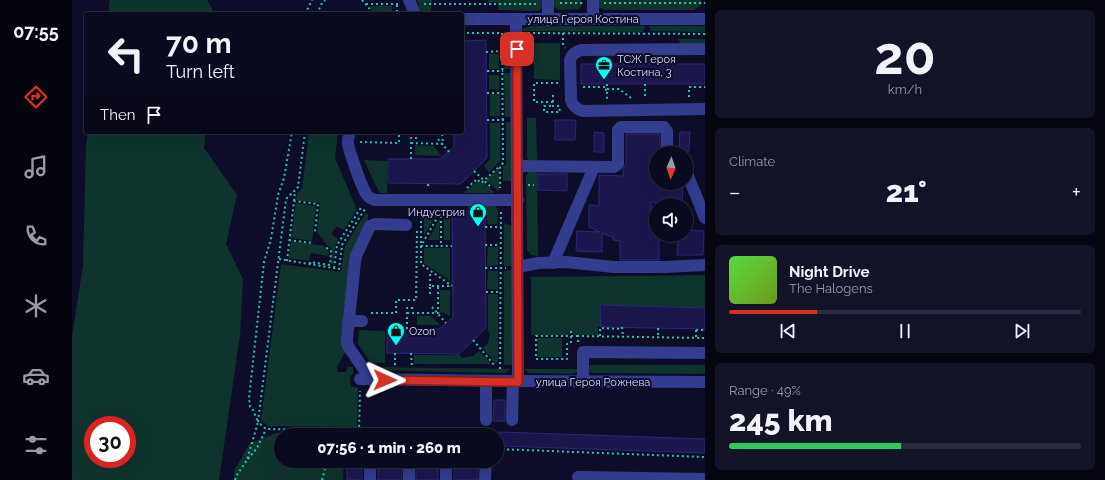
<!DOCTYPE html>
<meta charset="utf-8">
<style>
body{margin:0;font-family:Raleway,sans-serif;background:#131328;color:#f1f3f6;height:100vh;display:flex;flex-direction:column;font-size:15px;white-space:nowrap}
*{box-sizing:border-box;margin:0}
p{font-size:13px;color:#999aa4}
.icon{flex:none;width:22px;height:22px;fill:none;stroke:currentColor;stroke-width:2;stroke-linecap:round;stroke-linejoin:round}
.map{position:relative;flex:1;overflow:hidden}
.side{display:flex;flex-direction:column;gap:10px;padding:10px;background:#060611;width:400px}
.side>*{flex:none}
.banner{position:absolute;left:12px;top:12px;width:380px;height:122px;border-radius:4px;box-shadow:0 4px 16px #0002,0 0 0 1px #2a2b3d;background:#0a0a1f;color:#f1f3f6;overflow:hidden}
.needle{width:26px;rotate:182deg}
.fabs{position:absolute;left:577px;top:146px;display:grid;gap:8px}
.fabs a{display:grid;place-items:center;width:44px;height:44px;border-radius:50%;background:#0a0a1f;box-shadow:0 4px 16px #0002,0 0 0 1px #2a2b3d;font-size:20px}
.speed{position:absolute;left:12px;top:416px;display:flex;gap:8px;font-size:20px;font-weight:700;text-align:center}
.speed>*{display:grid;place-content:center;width:52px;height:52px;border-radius:50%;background:#0a0a1f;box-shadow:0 4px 16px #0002,0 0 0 1px #2a2b3d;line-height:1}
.speed .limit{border:6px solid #d22;background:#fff;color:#111}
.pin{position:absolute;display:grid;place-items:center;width:34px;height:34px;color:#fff;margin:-17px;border-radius:8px;box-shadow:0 2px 6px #0006}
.me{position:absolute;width:44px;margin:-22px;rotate:91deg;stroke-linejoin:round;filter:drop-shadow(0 0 3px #0008)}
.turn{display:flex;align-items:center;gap:14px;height:84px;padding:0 16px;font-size:18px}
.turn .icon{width:52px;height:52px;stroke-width:2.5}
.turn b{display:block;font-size:28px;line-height:34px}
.then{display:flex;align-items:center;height:38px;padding:0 16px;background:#0003;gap:8px;font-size:15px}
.big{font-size:30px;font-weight:800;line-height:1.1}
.side .widget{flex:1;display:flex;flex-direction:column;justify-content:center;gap:6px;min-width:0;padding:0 14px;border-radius:6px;background:#131328}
.side .dial{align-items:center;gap:0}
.dial b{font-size:52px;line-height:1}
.song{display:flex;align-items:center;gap:12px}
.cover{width:48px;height:48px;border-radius:6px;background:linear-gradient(135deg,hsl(110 70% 55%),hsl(80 70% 35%))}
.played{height:4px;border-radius:2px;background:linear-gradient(90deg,#d93025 25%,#2a2b3d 25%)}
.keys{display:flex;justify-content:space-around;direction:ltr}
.heat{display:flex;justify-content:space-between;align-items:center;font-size:22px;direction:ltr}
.charge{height:6px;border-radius:3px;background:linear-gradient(90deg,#34c759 49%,#2a2b3d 0)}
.trip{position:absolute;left:202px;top:428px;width:230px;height:40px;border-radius:20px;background:#0a0a1f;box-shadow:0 4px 16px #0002,0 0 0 1px #2a2b3d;font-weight:800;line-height:40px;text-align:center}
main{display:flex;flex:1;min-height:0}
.menu{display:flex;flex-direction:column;width:72px;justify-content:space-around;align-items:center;background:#04040c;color:#999aa4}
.menu .icon{width:28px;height:28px}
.menu .active{color:#d93025}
.menu b{font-size:18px;color:#f1f3f6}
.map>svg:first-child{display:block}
.green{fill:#0f342d;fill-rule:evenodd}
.building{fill:#1b174c;stroke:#2c277b}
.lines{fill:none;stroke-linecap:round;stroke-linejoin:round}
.path{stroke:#22c6a6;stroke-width:2;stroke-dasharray:2 3;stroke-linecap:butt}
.minor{stroke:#333c8d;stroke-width:12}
.route-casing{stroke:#8d1f18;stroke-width:10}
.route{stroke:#d93025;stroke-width:7}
.labels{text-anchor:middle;stroke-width:4;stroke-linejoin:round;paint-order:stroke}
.street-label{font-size:11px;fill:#d5d6ff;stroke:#0e0d29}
.poi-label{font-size:11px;fill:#d5d6ff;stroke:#0e0d29;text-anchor:start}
</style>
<main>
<nav class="menu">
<b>07:55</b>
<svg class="icon active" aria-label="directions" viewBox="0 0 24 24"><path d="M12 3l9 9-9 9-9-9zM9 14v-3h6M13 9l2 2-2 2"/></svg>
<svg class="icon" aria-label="music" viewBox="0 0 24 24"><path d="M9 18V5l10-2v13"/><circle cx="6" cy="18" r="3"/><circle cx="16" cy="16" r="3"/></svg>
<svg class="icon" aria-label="phone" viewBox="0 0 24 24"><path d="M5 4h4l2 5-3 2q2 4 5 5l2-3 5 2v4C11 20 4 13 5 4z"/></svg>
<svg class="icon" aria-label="climate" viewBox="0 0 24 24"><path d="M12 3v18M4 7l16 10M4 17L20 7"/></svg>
<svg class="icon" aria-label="car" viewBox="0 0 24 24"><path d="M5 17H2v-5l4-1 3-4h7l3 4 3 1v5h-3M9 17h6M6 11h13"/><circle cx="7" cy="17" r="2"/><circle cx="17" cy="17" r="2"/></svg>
<svg class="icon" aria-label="filters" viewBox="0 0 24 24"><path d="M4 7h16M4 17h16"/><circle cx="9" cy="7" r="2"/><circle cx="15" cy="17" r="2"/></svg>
</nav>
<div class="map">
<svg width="633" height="480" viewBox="0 0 633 480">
<rect width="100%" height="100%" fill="#0e0d29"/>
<g class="green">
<polygon points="38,0 135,0 143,14 36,14"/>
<polygon points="345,0 360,0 359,11 354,13 348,13 343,6 347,6"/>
<polygon points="416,0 469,0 471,5 469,10 465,11 428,10 426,9 425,2 416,2"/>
<polygon points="481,0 509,0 509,3 512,3 507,9 487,10 480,5"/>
<polygon points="523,0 629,0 629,5 622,10 533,10 526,7"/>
<polygon points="298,6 320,6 320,14 301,14"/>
<polygon points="458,26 573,26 571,32 450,31 450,29"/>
<polygon points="577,26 633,26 633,32 579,31"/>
<polygon points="431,36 440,39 440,69 432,69"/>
<polygon points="606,39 633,39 633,45 610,45"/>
<polygon points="462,43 488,43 488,80 462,79"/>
<rect x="417" y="54" width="10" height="15"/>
<polygon points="432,73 441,73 441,117 433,117"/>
<rect x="417" y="75" width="10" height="14"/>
<rect x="418" y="94" width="10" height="22"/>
<polygon points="455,118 464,118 465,161 458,161 455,158"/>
<polygon points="434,122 441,122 441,181 431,181 431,167 434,164"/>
<polygon points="418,123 428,123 428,161 417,172 412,166 418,159"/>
<path d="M16 132H134L132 148 165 195 154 244 171 279 168 335 147 480H0V336L11 265 14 146ZM21 425H55V459H21Z"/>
<polygon points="237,132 266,132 263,158 285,210 272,230 265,226 259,234 266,239 263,247 261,264 259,264 260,249 255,245 245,232 248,203 224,200 225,193 230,189"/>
<polygon points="343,145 362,146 369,156 343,155"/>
<polygon points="292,160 315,161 315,193 309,193 306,190"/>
<polygon points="427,168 427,192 414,180"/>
<polygon points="459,171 465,171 466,256 459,255 455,250 454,176 456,173"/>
<polygon points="405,181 410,184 412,182 423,193 392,193"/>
<polygon points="224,203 244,206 240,241 219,238"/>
<polygon points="396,204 423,205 426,210 425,224 415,224 415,210 396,209"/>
<rect x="372" y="212" width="6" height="28"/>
<polygon points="352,213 365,213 352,236"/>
<polygon points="293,214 296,214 296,223 280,252 272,310 269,342 274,351 265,366 266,372 274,372 276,367 281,367 281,374 278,376 279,387 286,387 285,427 196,426 189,420 209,264 269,272 273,246"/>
<polygon points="368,218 367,240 356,240"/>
<polygon points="432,223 440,226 443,266 432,266"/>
<polygon points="219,241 252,246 257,252 256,256 239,253 237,261 217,258"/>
<polygon points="416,247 426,247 426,265 415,266"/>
<polygon points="352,248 378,248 378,281 352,263"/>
<polygon points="442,270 442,365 432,365 432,271"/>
<polygon points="416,271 426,271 426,290 415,289"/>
<polygon points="633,275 633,308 529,305 529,327 526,327 526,335 501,335 501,332 497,332 497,335 459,335 459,277"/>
<polygon points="368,290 378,290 378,316 368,311"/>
<polygon points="416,294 426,294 426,362 423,363 411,348 416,343 418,334 416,330"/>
<polygon points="345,316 359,316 368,325 345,325"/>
<polygon points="287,330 313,331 313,363 299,363 286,344"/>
<rect x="466" y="338" width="24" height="19"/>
<polygon points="407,351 419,364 342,364 342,355 388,355 390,358 401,356"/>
<polygon points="515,365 633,365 633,374 520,373 517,372"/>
<polygon points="299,367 438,369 436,371 432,373 305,370"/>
<polygon points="452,369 506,369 505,372 501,374 457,373"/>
<polygon points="204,433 239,435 209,435 209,461 272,461 271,480 162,480 162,471 178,443"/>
</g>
<g class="building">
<polygon points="414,40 415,158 389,184 316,183 316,159 368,159 382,147 382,132 390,132 390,41"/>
<rect x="509" y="64" width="124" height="20"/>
<polygon points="483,120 504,120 503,140 483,140"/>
<polygon points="522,132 532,133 532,152 522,152"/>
<polygon points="608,132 618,132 617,151 607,151"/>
<polygon points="554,134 588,134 588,153 584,153 584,183 611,183 611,184 610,203 579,202 578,228 584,229 584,235 587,235 587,260 548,260 548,241 541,240 542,238 530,233 530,252 504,251 505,231 528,232 517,227 517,205 527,206 527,175 551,176 551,169 554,164"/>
<polygon points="466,174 495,174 495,191 466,190"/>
<polygon points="380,211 413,211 414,328 387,354 315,353 315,329 367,329 381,317"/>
<polygon points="614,230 632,231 631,255 605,255 606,235 614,235"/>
<polygon points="528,305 633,308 633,329 529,327"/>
<polygon points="422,400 433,400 433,421 421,421"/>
<polygon points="428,432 633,439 633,453 427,446"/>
<rect x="275" y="461" width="15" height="19"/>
<rect x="306" y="461" width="24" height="19"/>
<rect x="344" y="461" width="22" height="19"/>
<rect x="382" y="461" width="24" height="19"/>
</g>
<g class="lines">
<g class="path">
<polyline points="290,0 297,8 299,14"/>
<polyline points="488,3 510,3"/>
<polyline points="532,3 633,3"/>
<polyline points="294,4 326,4"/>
<polyline points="352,4 464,4"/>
<polyline points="325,5 325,14"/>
<polyline points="233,14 240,0"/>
<polyline points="245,14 250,3 253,0"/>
<polyline points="390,33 430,33 431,163 428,166 428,188"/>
<polyline points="456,33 633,34"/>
<polyline points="491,33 491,44 493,48"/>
<polyline points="414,52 430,51"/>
<polyline points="415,71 431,71"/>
<polyline points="535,84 535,89 547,89 559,98"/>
<polyline points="573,84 573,99"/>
<polyline points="511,87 533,87 533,90 535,89 535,99"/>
<polyline points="415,93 430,93"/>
<polyline points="481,95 481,106 487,106 488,112 472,112 472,106 481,106"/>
<polyline points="617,97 617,87 633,87"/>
<polyline points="481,102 462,102 462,83 487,83"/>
<polyline points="415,120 432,120"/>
<polyline points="233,132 226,187 214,199 186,422 194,429 287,431 288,391"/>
<polyline points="366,139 377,152"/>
<polyline points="289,143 289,142 327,143 327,132"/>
<polyline points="339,143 371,144 370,132"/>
<polyline points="339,159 339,138 347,138"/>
<polyline points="402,171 420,188"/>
<polyline points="356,184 356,189"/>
<polyline points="456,185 462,185"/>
<polyline points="395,188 405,179 409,183 428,166"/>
<polyline points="222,201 223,191"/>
<polyline points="349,211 349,264 380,286"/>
<polyline points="369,211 349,246 380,246"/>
<polyline points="369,211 369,246"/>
<polyline points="413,227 429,227"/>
<polyline points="217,240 240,243"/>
<polyline points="413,245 428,245"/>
<polyline points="207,259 267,269 270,245 293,209"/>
<polyline points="215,261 222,201 246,204 243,232"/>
<polyline points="238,264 238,262 258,265 259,251 252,246"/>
<polyline points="262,268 265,245 290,206"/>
<polyline points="413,268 434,268"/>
<polyline points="358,286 358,271"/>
<polyline points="414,292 428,292"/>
<polyline points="358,294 358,286 380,286"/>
<polyline points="360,307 374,323"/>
<polyline points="299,313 324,313 324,300 344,300 345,231"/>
<polyline points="335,313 366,313 366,286"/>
<polyline points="550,327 551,337"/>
<polyline points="586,328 586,337"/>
<polyline points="335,329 335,308 344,308"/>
<polyline points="624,330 633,330"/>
<polyline points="499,331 499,343 495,344 495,359 464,359 464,336 506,336"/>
<polyline points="528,336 528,328 550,329"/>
<polyline points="624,337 624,328"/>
<polyline points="401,340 423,366"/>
<polyline points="506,342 506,336 633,338"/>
<polyline points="323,353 323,367"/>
<polyline points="339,353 340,368"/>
<polyline points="428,369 429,212"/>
<polyline points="268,435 270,431"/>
<polyline points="425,449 633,457"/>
<polyline points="176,459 185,448 194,429"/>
<polyline points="163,480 165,475 175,460 186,422 181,410 178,407 177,398 192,262 199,239 206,195 212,178 220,132"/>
<polyline points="250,480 255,461"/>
</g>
<g class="minor">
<polyline points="337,0 343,14"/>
<polyline points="476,0 476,20"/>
<polyline points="390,19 633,19"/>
<polyline points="521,19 521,0"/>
<polyline points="444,20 446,381"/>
<path d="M633 49 509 50C503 52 500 54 498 60L499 100C501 106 504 109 511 111L633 109"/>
<path d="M278 132C277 136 275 140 276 144 278 153 290 189 295 195 297 198 300 199 303 200H446"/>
<polyline points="445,166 542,167 546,164 546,130 549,127 592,127 595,131 595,153"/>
<polyline points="614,171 633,218"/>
<polyline points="481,263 522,167"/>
<polyline points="446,267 466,263 494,262 542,267 593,267 633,265"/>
<polyline points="276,321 290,321"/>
<polyline points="288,379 441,381 633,382"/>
<polyline points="299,380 278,349 275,344 275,338 283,262 284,256 298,226 303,224 334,225"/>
<polyline points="414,381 414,420"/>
<polyline points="511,382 511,352 633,353"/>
<polyline points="440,420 441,381"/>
<polyline points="298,461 298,480"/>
<polyline points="374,461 374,480"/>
<polyline points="506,477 633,479"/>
<polyline points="337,480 337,461"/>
<polyline points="413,480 414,461"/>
</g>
</g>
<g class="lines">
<defs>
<polyline id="route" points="313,380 446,382 445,49"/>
</defs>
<use href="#route" class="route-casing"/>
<use href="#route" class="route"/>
</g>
<defs>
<symbol id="office-pin" viewBox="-11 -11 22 30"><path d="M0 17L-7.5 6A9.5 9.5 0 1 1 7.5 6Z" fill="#01fff5" stroke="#0e0d29"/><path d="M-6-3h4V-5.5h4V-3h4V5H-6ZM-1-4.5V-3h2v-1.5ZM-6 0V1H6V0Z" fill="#111"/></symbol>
<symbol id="shop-pin" viewBox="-11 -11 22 30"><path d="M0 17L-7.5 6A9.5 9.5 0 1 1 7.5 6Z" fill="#01fff5" stroke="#0e0d29"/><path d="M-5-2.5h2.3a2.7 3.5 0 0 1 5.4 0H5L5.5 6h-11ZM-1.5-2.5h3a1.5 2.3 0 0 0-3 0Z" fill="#111"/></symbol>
</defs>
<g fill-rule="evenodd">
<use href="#office-pin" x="522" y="55" width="20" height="27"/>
<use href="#shop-pin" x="396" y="202" width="20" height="27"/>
<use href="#shop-pin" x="314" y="321" width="20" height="27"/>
</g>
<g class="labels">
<g class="street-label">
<text x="511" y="23">улица Героя Костина</text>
<text x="521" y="386">улица Героя Рожнева</text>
</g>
<g class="poi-label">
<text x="545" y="63">ТСЖ Героя<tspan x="545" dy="13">Костина, 3</tspan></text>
<text x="393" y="216" text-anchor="end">Индустрия</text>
<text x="337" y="335">Ozon</text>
</g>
</g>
</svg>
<div class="fabs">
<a><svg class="needle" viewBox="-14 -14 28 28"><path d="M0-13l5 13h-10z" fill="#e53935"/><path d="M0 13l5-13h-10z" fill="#999aa4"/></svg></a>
<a><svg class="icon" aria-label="sound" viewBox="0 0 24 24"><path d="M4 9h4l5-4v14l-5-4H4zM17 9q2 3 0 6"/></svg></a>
</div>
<div class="speed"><div class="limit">30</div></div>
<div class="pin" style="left:445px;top:49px;background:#d93025"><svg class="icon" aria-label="arrive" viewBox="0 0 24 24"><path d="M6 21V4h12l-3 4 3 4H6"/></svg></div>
<svg class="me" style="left:313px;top:380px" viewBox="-20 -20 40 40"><path d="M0-17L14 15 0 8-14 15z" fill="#d93025" stroke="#fff" stroke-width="4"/></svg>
<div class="trip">07:56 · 1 min · 260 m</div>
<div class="banner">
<div class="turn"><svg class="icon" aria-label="left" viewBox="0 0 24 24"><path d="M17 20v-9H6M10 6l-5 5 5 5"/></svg><div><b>70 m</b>Turn left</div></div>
<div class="then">Then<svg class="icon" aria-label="arrive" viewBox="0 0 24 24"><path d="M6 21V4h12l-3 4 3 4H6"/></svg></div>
</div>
</div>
<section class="side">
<div class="widget dial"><b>20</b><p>km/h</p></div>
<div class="widget"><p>Climate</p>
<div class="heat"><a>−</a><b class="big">21°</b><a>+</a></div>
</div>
<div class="widget">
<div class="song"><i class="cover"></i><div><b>Night Drive</b><p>The Halogens</p></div></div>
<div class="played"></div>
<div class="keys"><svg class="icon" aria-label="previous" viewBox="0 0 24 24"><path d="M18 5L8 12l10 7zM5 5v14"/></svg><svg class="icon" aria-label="pause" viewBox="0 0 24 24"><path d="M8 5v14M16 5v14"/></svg><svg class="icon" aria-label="next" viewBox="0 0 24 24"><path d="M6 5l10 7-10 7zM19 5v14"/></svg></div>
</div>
<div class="widget"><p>Range · 49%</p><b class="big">245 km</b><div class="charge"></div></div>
</section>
</main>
